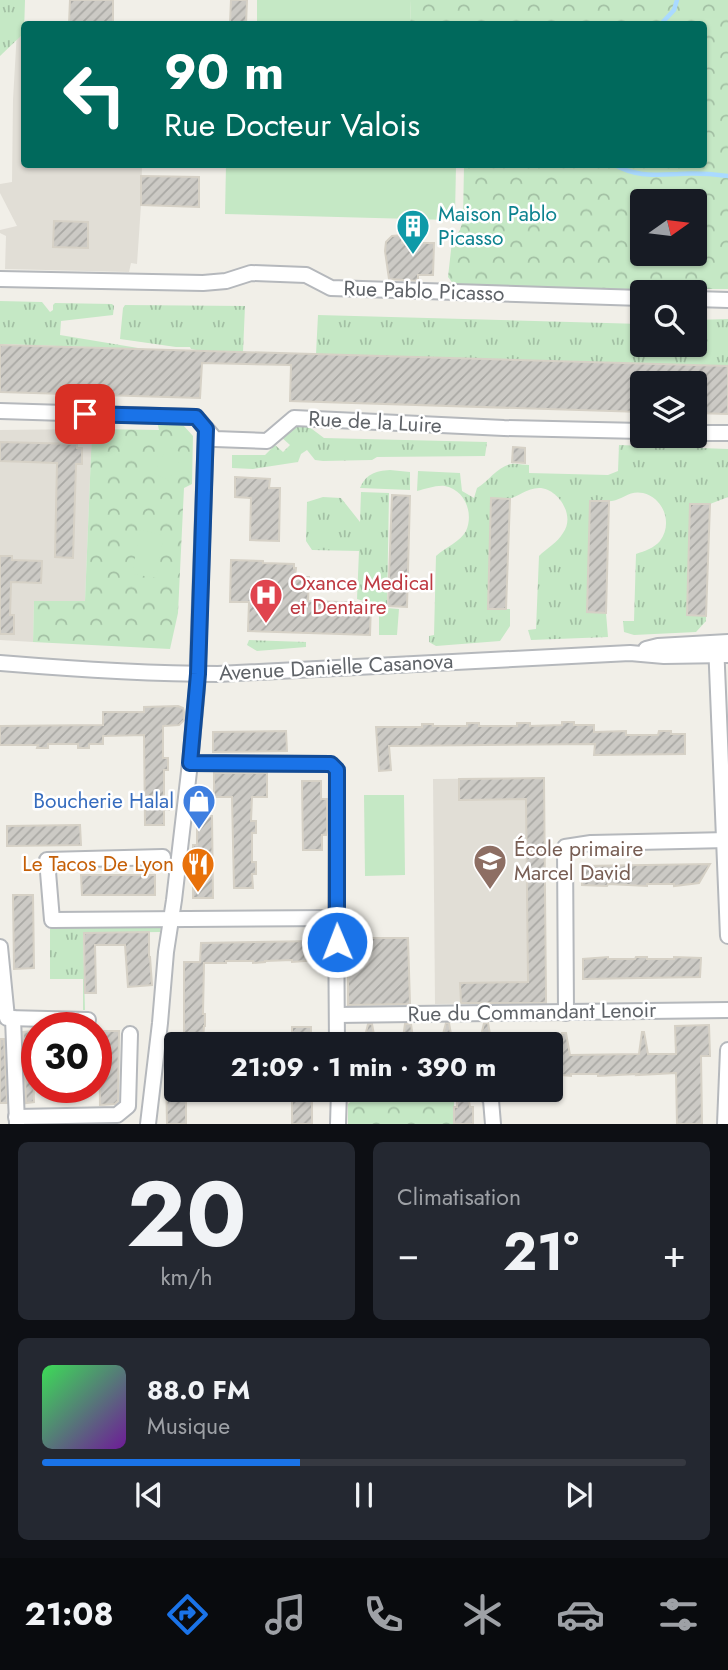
<!DOCTYPE html>
<html lang="fr">
<meta charset="utf-8">
<style>
body{margin:0;font-family:Jost,sans-serif;background:#242831;color:#f1f3f6;height:100vh;display:flex;flex-direction:column;font-size:26px;white-space:nowrap}
*{box-sizing:border-box;margin:0}
p{font-size:23px;color:#9ea1a6}
.icon{flex:none;width:38px;height:38px;fill:none;stroke:currentColor;stroke-width:2;stroke-linecap:round;stroke-linejoin:round}
.map{position:relative;height:1124px;overflow:hidden}
.side{display:flex;flex-direction:column;gap:18px;padding:18px;background:#0d0f14;flex:1}
.side>*{flex:none}
.guide{position:absolute;left:21px;top:21px;width:686px;height:147px;border-radius:7px;box-shadow:0 2px 5px #0004;background:#00695c;color:#fff;overflow:hidden}
.needle{width:46px;rotate:76deg}
.controls{position:absolute;left:630px;top:189px;display:grid;gap:14px}
.controls a{display:grid;place-items:center;width:77px;height:77px;border-radius:7px;background:#171b24;box-shadow:0 2px 5px #0004;font-size:35px}
.speed{position:absolute;left:21px;top:1012px;display:flex;gap:14px;font-size:35px;font-weight:700;text-align:center}
.speed>*{display:grid;place-content:center;width:91px;height:91px;border-radius:50%;background:#171b24;box-shadow:0 2px 5px #0004;line-height:1}
.speed .limit{border:10px solid #d22;background:#fff;color:#111}
.pin{position:absolute;display:grid;place-items:center;width:60px;height:60px;color:#fff;margin:-30px;border-radius:14px;box-shadow:0 4px 10px #0006}
.me{position:absolute;width:77px;margin:-38px;rotate:359deg;stroke-linejoin:round;filter:drop-shadow(0 0 5px #0008)}
.turn{display:flex;align-items:center;gap:24px;height:147px;padding:0 28px;font-size:32px}
.turn .icon{width:91px;height:91px;stroke-width:2.5}
.turn b{display:block;font-size:49px;line-height:60px}
.big{font-size:52px;font-weight:700;line-height:1.1}
.side .tile{flex:1;display:flex;flex-direction:column;justify-content:center;gap:10px;min-width:0;padding:0 24px;border-radius:10px;background:#242831}
.side .dial{align-items:center;gap:0}
.dial b{font-size:91px;line-height:1}
.song{display:flex;align-items:center;gap:21px}
.cover{width:84px;height:84px;border-radius:10px;background:linear-gradient(135deg,hsl(130 70% 55%),hsl(280 70% 35%))}
.played{height:7px;border-radius:4px;background:linear-gradient(90deg,#1a73e8 40%,#363941 40%)}
.keys{display:flex;justify-content:space-around;direction:ltr}
.heat{display:flex;justify-content:space-between;align-items:center;font-size:38px;direction:ltr}
.side .tiles{flex:1;display:grid;gap:18px;grid-template-columns:1fr 1fr}
.tile:last-child{grid-column:span 2}
.trip{position:absolute;left:164px;top:1032px;width:399px;height:70px;border-radius:7px;background:#171b24;box-shadow:0 2px 5px #0004;font-weight:700;line-height:70px;text-align:center}
.tabs{display:flex;height:112px;justify-content:space-around;align-items:center;background:#090b0e;color:#9ea1a6}
.tabs .icon{width:49px;height:49px}
.tabs .active{color:#1a73e8}
.tabs b{font-size:32px;color:#f1f3f6}
.map>svg:first-child{display:block}
.education{fill:#e1ded6}
.grass{fill:url(#grass-tufts)}
.park{fill:url(#park-crowns);fill-rule:evenodd}
.pitch{fill:#c5e8c5}
.lines{fill:none;stroke-linecap:round;stroke-linejoin:round}
.stream{stroke:#aadaff;stroke-width:4.5}
.building{fill:url(#building-hatch);stroke:#d6d1c6;stroke-width:2}
.minor-casing{stroke:#b5b8bc;stroke-width:18}
.minor{stroke:#fff;stroke-width:14}
.route-casing{stroke:#114b97;stroke-width:18}
.route{stroke:#1a73e8;stroke-width:12}
.labels{text-anchor:middle;stroke-width:5;stroke-linejoin:round;paint-order:stroke}
.culture-label{font-size:21px;fill:#0d838f;stroke:#fff;text-anchor:start}
.street-label{font-size:21px;fill:#5f6368;stroke:#fff}
.health-label{font-size:21px;fill:#be3a42;stroke:#fff;text-anchor:start}
.shop-label{font-size:21px;fill:#366cbe;stroke:#fff;text-anchor:end}
.education-label{font-size:21px;fill:#785e54;stroke:#fff;text-anchor:start}
.food-label{font-size:21px;fill:#c56008;stroke:#fff;text-anchor:end}
</style>
<div class="map">
<svg width="728" height="1124" viewBox="0 0 728 1124">
<defs>
<pattern id="grass-tufts" width="24" height="20" patternUnits="userSpaceOnUse" patternTransform="scale(1.75)"><rect width="24" height="20" fill="#c5e8c5"/><path d="M3 7l-1-3M5 7V3M7 7l1-3M15 17l-1-3M17 17v-4M19 17l1-3" fill="none" stroke="#a3c0a4"/></pattern>
<pattern id="park-crowns" width="20" height="18" patternUnits="userSpaceOnUse" patternTransform="scale(1.75)"><rect width="20" height="18" fill="#c5e8c5"/><path d="M2 6a3 3 0 1 1 6 0M12 15a3 3 0 1 1 6 0" fill="none" stroke="#a3c0a4"/></pattern>
<pattern id="building-hatch" width="6" height="6" patternUnits="userSpaceOnUse" patternTransform="scale(1.75)"><rect width="6" height="6" fill="#cccac5"/><path d="M-1 1l2-2M0 6l6-6M5 7l2-2" fill="none" stroke="#a9a8a4"/></pattern>
</defs>
<rect width="100%" height="100%" fill="#f1efe8"/>
<g class="education">
<polygon points="17,30 24,30 24,164 142,165 141,205 137,264 131,263 129,272 5,269 6,236 0,233 0,230 17,226 0,193 0,184 12,182 13,100"/>
<polygon points="92,429 85,601 34,601 33,642 0,640 0,430"/>
<polygon points="544,778 546,1003 435,1004 433,779"/>
</g>
<g class="grass">
<polygon points="0,0 25,0 24,33 0,56"/>
<polygon points="0,301 42,302 50,312 53,310 53,305 55,303 112,304 114,306 113,315 61,321 60,335 144,349 0,344"/>
<polygon points="125,305 245,306 243,352 201,351 191,349 190,347 176,347 120,339 123,308"/>
<polygon points="318,315 642,324 642,345 695,345 695,320 728,319 728,366 316,354"/>
<polygon points="300,420 324,438 487,442 485,456 377,457 372,460 323,461 315,460 307,450 301,454 298,462 253,469 232,468 232,455 265,455 275,445 283,452 290,445 281,437"/>
<path d="M619 445 728 449V497L710 504H690L687 615 706 616V621L696 632 634 635 624 632 623 621H634L636 554C645 551 654 548 660 541 673 524 664 498 643 493 630 490 623 499 612 501 605 502 597 501 590 501L587 612 606 613 608 637 531 640 528 630 536 629 539 556C546 549 558 542 563 533 576 516 558 488 539 488 527 488 518 497 508 499 503 499 496 498 491 498L489 609H510V626L500 641 436 646 429 642V636L434 635 436 556C446 547 460 542 466 531 474 513 465 490 445 486 436 485 426 489 417 491L418 471 460 473 462 491 474 498 477 488C489 481 497 467 511 464 517 463 524 465 529 465V473L608 475 618 471Z"/>
<path d="M390 470 410 472V490L360 488C366 474 375 471 390 470Z"/>
<polygon points="361,492 389,493 387,608 399,609 397,635 379,635 379,609 370,609 370,603 357,599 359,551 312,550 306,541 307,502 323,497 341,498 360,522"/>
<polygon points="249,640 306,642 306,647 257,651 247,645"/>
<polygon points="50,927 161,927 160,932 83,933 85,1010 83,1010 83,979 50,979"/>
</g>
<g class="park">
<path d="M411 0H728V289H610L454 285 448 277 452 241 460 230 463 220 464 165 704 164V24H410ZM642 201H695V254H642Z"/>
<polygon points="157,421 183,425 193,436 192,484 184,488 178,613 170,649 33,642 34,601 85,601 92,429 159,430"/>
<polygon points="358,1095 454,1095 454,1124 348,1124 348,1104"/>
</g>
<g class="pitch">
<polygon points="257,0 411,0 410,24 257,24"/>
<polygon points="226,165 456,165 455,215 450,220 225,214"/>
<polygon points="168,446 183,454 169,480 154,473"/>
<polygon points="140,530 164,535 156,578 132,574"/>
<polygon points="364,795 404,795 405,875 365,876"/>
</g>
<g class="lines">
<g class="stream">
<polyline points="661,24 674,10 677,0"/>
<path d="M613 164C636 177 653 175 678 174 694 173 712 174 728 176"/>
</g>
</g>
<g class="building">
<polygon points="70,0 113,0 113,24 69,24"/>
<polygon points="231,0 247,0 246,24 230,24"/>
<polygon points="141,176 199,177 199,207 141,205"/>
<polygon points="54,221 88,222 88,248 53,247"/>
<polygon points="402,235 402,243 434,243 433,275 418,275 418,281 389,279 385,251 386,242 392,236"/>
<polygon points="0,345 728,366 728,414 695,413 695,375 642,374 642,412 290,401 291,365 202,363 200,398 0,392"/>
<polygon points="0,442 77,444 77,448 82,448 82,464 76,464 73,558 55,557 57,463 0,461"/>
<polygon points="513,447 525,448 525,463 512,462"/>
<polygon points="235,477 270,479 269,488 280,488 279,541 250,540 251,498 235,497"/>
<polygon points="392,495 410,496 407,607 388,606"/>
<polygon points="491,498 510,499 506,609 488,609"/>
<polygon points="590,501 609,501 606,613 587,612"/>
<polygon points="690,504 710,504 706,616 687,615"/>
<polygon points="0,556 12,556 12,560 42,561 41,583 11,582 10,615 14,615 14,634 0,634"/>
<polygon points="231,560 263,561 263,563 294,564 294,568 296,568 295,577 309,577 308,601 371,603 370,635 248,631 249,602 230,602"/>
<polygon points="178,706 183,708 184,712 184,720 179,725 163,726 163,758 168,758 168,770 164,770 164,799 169,799 169,810 164,810 164,825 145,825 144,735 103,736 103,744 89,744 89,748 78,748 78,744 48,744 48,748 37,748 38,745 0,745 0,726 103,725 103,712 144,712 144,707"/>
<polygon points="562,722 574,722 574,725 594,725 594,732 626,731 626,735 658,735 659,731 671,731 671,734 685,734 685,754 594,755 595,744 389,746 391,770 379,771 376,727 422,727 422,724 433,724 433,726 467,726 467,723 479,723 479,726 517,726 517,723 530,723 530,726 562,725"/>
<polygon points="286,731 287,751 213,752 213,732"/>
<polygon points="214,773 267,773 267,797 252,797 251,821 256,821 256,833 252,833 252,862 256,862 256,874 252,874 253,888 234,888 232,797 214,797"/>
<polygon points="544,778 546,1003 461,1003 460,983 528,982 526,799 459,800 459,779"/>
<polygon points="302,781 321,781 321,799 327,799 327,831 326,835 322,835 322,850 303,850"/>
<polygon points="197,816 212,816 213,898 193,898 193,845 197,845"/>
<polygon points="80,825 81,845 7,846 7,826"/>
<polygon points="710,864 699,883 674,886 674,884 647,884 647,886 608,884 607,886 582,885 582,866"/>
<polygon points="81,875 155,875 155,895 82,895"/>
<polygon points="13,895 33,895 34,968 14,969"/>
<polygon points="149,932 149,957 150,957 152,985 128,987 125,945 95,945 96,993 85,993 84,933"/>
<polygon points="348,938 408,938 410,1004 348,1005"/>
<polygon points="317,941 318,960 292,962 292,960 265,961 265,962 253,963 253,961 226,961 226,963 204,963 203,1014 205,1014 205,1026 204,1026 203,1040 184,1040 184,962 200,962 201,943"/>
<polygon points="608,957 608,959 635,959 636,957 647,957 647,959 674,959 674,957 701,958 700,977 583,979 583,959"/>
<polygon points="446,1023 449,1023 453,1045 440,1045"/>
<polygon points="484,1023 488,1023 492,1045 479,1045"/>
<polygon points="368,1024 372,1024 376,1045 363,1045"/>
<polygon points="405,1024 411,1024 414,1045 402,1045"/>
<polygon points="709,1025 710,1056 701,1056 702,1124 677,1124 676,1073 637,1075 638,1074 598,1076 598,1074 571,1074 571,1076 551,1074 551,1055 560,1055 562,1033 566,1033 570,1055 639,1054 642,1032 644,1032 648,1054 676,1054 675,1026"/>
<rect x="292" y="1027" width="19" height="18"/>
<polygon points="32,1031 34,1102 26,1103 23,1032"/>
<polygon points="99,1031 119,1031 118,1101 115,1104 100,1105"/>
<polygon points="0,1039 4,1039 7,1103 0,1103"/>
<polygon points="166,1072 177,1072 177,1090 186,1090 186,1124 167,1124"/>
<rect x="292" y="1090" width="20" height="34"/>
<polygon points="457,1101 469,1101 470,1107 473,1107 473,1124 454,1124 454,1107 457,1107"/>
</g>
<g class="lines">
<defs>
<g id="minor">
<polyline points="0,279 203,283 226,281 251,273 306,275 331,288 642,298"/>
<polyline points="695,299 728,300"/>
<polyline points="0,411 196,417 215,439 267,441 294,418 504,428 642,431"/>
<polyline points="695,433 728,433"/>
<polyline points="716,643 728,936"/>
<polyline points="646,649 658,646 728,642"/>
<path d="M0 663C73 669 145 674 218 674L630 653 664 656 728 655"/>
<polyline points="190,763 331,764 337,770 336,910 337,1045"/>
<polyline points="163,857 47,860 52,920 337,918"/>
<polyline points="0,947 7,1018 88,1020"/>
<polyline points="566,1013 565,847 591,843 728,840"/>
<polyline points="337,1015 728,1010"/>
<polyline points="13,1018 17,1124"/>
<polyline points="484,1090 491,1100 493,1124"/>
<polyline points="16,1117 117,1115 128,1106 130,1034"/>
<polyline points="148,1124 160,1023 166,952 174,900 190,763 197,688 206,429"/>
<polyline points="338,1124 339,1090"/>
<polyline points="725,1124 728,1050"/>
</g>
</defs>
<use href="#minor" class="minor-casing"/>
<use href="#minor" class="minor"/>
</g>
<g class="lines">
<defs>
<polyline id="route" points="85,414 196,417 206,429 198,674 190,763 331,764 337,770 337,942"/>
</defs>
<use href="#route" class="route-casing"/>
<use href="#route" class="route"/>
</g>
<defs>
<symbol id="building-pin" viewBox="-11 -11 22 30"><path d="M0 17L-7.5 6A9.5 9.5 0 1 1 7.5 6Z" fill="#0f9aa8" stroke="#fff"/><path d="M-4-6H4V6H1V3H-1V6H-4ZM-2.5-4.3h1.7v1.8h-1.7ZM.8-4.3h1.7v1.8H.8ZM-2.5-1h1.7V.8h-1.7ZM.8-1h1.7V.8H.8Z" fill="#fff"/></symbol>
<symbol id="hospital-pin" viewBox="-11 -11 22 30"><path d="M0 17L-7.5 6A9.5 9.5 0 1 1 7.5 6Z" fill="#e0444e" stroke="#fff"/><path d="M-5-5h3v3.5h4V-5h3V5h-3V1.5h-4V5h-3Z" fill="#fff"/></symbol>
<symbol id="shop-pin" viewBox="-11 -11 22 30"><path d="M0 17L-7.5 6A9.5 9.5 0 1 1 7.5 6Z" fill="#3f7fe0" stroke="#fff"/><path d="M-5-2.5h2.3a2.7 3.5 0 0 1 5.4 0H5L5.5 6h-11ZM-1.5-2.5h3a1.5 2.3 0 0 0-3 0Z" fill="#fff"/></symbol>
<symbol id="school-pin" viewBox="-11 -11 22 30"><path d="M0 17L-7.5 6A9.5 9.5 0 1 1 7.5 6Z" fill="#8d6e63" stroke="#fff"/><path d="M0-5L7-2L0 1L-7-2ZM-4 1L0 2.5L4 1V4Q0 6-4 4Z" fill="#fff"/></symbol>
<symbol id="restaurant-pin" viewBox="-11 -11 22 30"><path d="M0 17L-7.5 6A9.5 9.5 0 1 1 7.5 6Z" fill="#e8710a" stroke="#fff"/><path d="M-5-6h1v4h1v-4h1v4h1v-4h1v5L-1.5 .5V6h-2V.5L-5-1ZM5-6V6H3V1.5H1.5Q1.5-4 5-6Z" fill="#fff"/></symbol>
</defs>
<g fill-rule="evenodd">
<use href="#building-pin" x="394" y="207" width="38" height="52"/>
<use href="#hospital-pin" x="247" y="576" width="38" height="52"/>
<use href="#shop-pin" x="180" y="782" width="38" height="52"/>
<use href="#school-pin" x="471" y="842" width="38" height="52"/>
<use href="#restaurant-pin" x="179" y="845" width="38" height="52"/>
</g>
<g class="labels">
<g class="culture-label">
<text x="438" y="221">Maison Pablo<tspan x="438" dy="24">Picasso</tspan></text>
</g>
<g class="street-label">
<text transform="translate(424 291) rotate(2)" y="7">Rue Pablo Picasso</text>
<text transform="translate(375 422) rotate(3)" y="7">Rue de la Luire</text>
<text transform="translate(336 667) rotate(-3)" y="7">Avenue Danielle Casanova</text>
<text transform="translate(532 1012) rotate(-1)" y="7">Rue du Commandant Lenoir</text>
</g>
<g class="health-label">
<text x="290" y="590">Oxance Medical<tspan x="290" dy="24">et Dentaire</tspan></text>
</g>
<g class="shop-label">
<text x="174" y="808">Boucherie Halal</text>
</g>
<g class="education-label">
<text x="514" y="856">École primaire<tspan x="514" dy="24">Marcel David</tspan></text>
</g>
<g class="food-label">
<text x="174" y="871">Le Tacos De Lyon</text>
</g>
</g>
</svg>
<div class="controls">
<a><svg class="needle" viewBox="-14 -14 28 28"><path d="M0-13l5 13h-10z" fill="#e53935"/><path d="M0 13l5-13h-10z" fill="#9ea1a6"/></svg></a>
<a><svg class="icon" aria-label="search" viewBox="0 0 24 24"><circle cx="10" cy="10" r="6"/><path d="M15 15l6 6"/></svg></a>
<a><svg class="icon" aria-label="layers" viewBox="0 0 24 24"><path d="M12 4l9 5-9 5-9-5zM3 14l9 5 9-5"/></svg></a>
</div>
<div class="speed"><div class="limit">30</div></div>
<div class="pin" style="left:85px;top:414px;background:#d93025"><svg class="icon" aria-label="arrive" viewBox="0 0 24 24"><path d="M6 21V4h12l-3 4 3 4H6"/></svg></div>
<svg class="me" style="left:337px;top:942px" viewBox="-20 -20 40 40"><circle r="17" fill="#1a73e8" stroke="#fff" stroke-width="3"/><path d="M0-11L8 9 0 5-8 9z" fill="#fff"/></svg>
<div class="trip">21:09 · 1 min · 390 m</div>
<div class="guide">
<div class="turn"><svg class="icon" aria-label="left" viewBox="0 0 24 24"><path d="M17 20v-9H6M10 6l-5 5 5 5"/></svg><div><b>90 m</b>Rue Docteur Valois</div></div>
</div>
</div>
<section class="side">
<div class="tiles">
<div class="tile dial"><b>20</b><p>km/h</p></div>
<div class="tile"><p>Climatisation</p>
<div class="heat"><a>−</a><b class="big">21°</b><a>+</a></div>
</div>
<div class="tile">
<div class="song"><i class="cover"></i><div><b>88.0 FM</b><p>Musique</p></div></div>
<div class="played"></div>
<div class="keys"><svg class="icon" aria-label="previous" viewBox="0 0 24 24"><path d="M18 5L8 12l10 7zM5 5v14"/></svg><svg class="icon" aria-label="pause" viewBox="0 0 24 24"><path d="M8 5v14M16 5v14"/></svg><svg class="icon" aria-label="next" viewBox="0 0 24 24"><path d="M6 5l10 7-10 7zM19 5v14"/></svg></div>
</div>
</div>
</section>
<nav class="tabs">
<b>21:08</b>
<svg class="icon active" aria-label="directions" viewBox="0 0 24 24"><path d="M12 3l9 9-9 9-9-9zM9 14v-3h6M13 9l2 2-2 2"/></svg>
<svg class="icon" aria-label="music" viewBox="0 0 24 24"><path d="M9 18V5l10-2v13"/><circle cx="6" cy="18" r="3"/><circle cx="16" cy="16" r="3"/></svg>
<svg class="icon" aria-label="phone" viewBox="0 0 24 24"><path d="M5 4h4l2 5-3 2q2 4 5 5l2-3 5 2v4C11 20 4 13 5 4z"/></svg>
<svg class="icon" aria-label="climate" viewBox="0 0 24 24"><path d="M12 3v18M4 7l16 10M4 17L20 7"/></svg>
<svg class="icon" aria-label="car" viewBox="0 0 24 24"><path d="M5 17H2v-5l4-1 3-4h7l3 4 3 1v5h-3M9 17h6M6 11h13"/><circle cx="7" cy="17" r="2"/><circle cx="17" cy="17" r="2"/></svg>
<svg class="icon" aria-label="filters" viewBox="0 0 24 24"><path d="M4 7h16M4 17h16"/><circle cx="9" cy="7" r="2"/><circle cx="15" cy="17" r="2"/></svg>
</nav>
